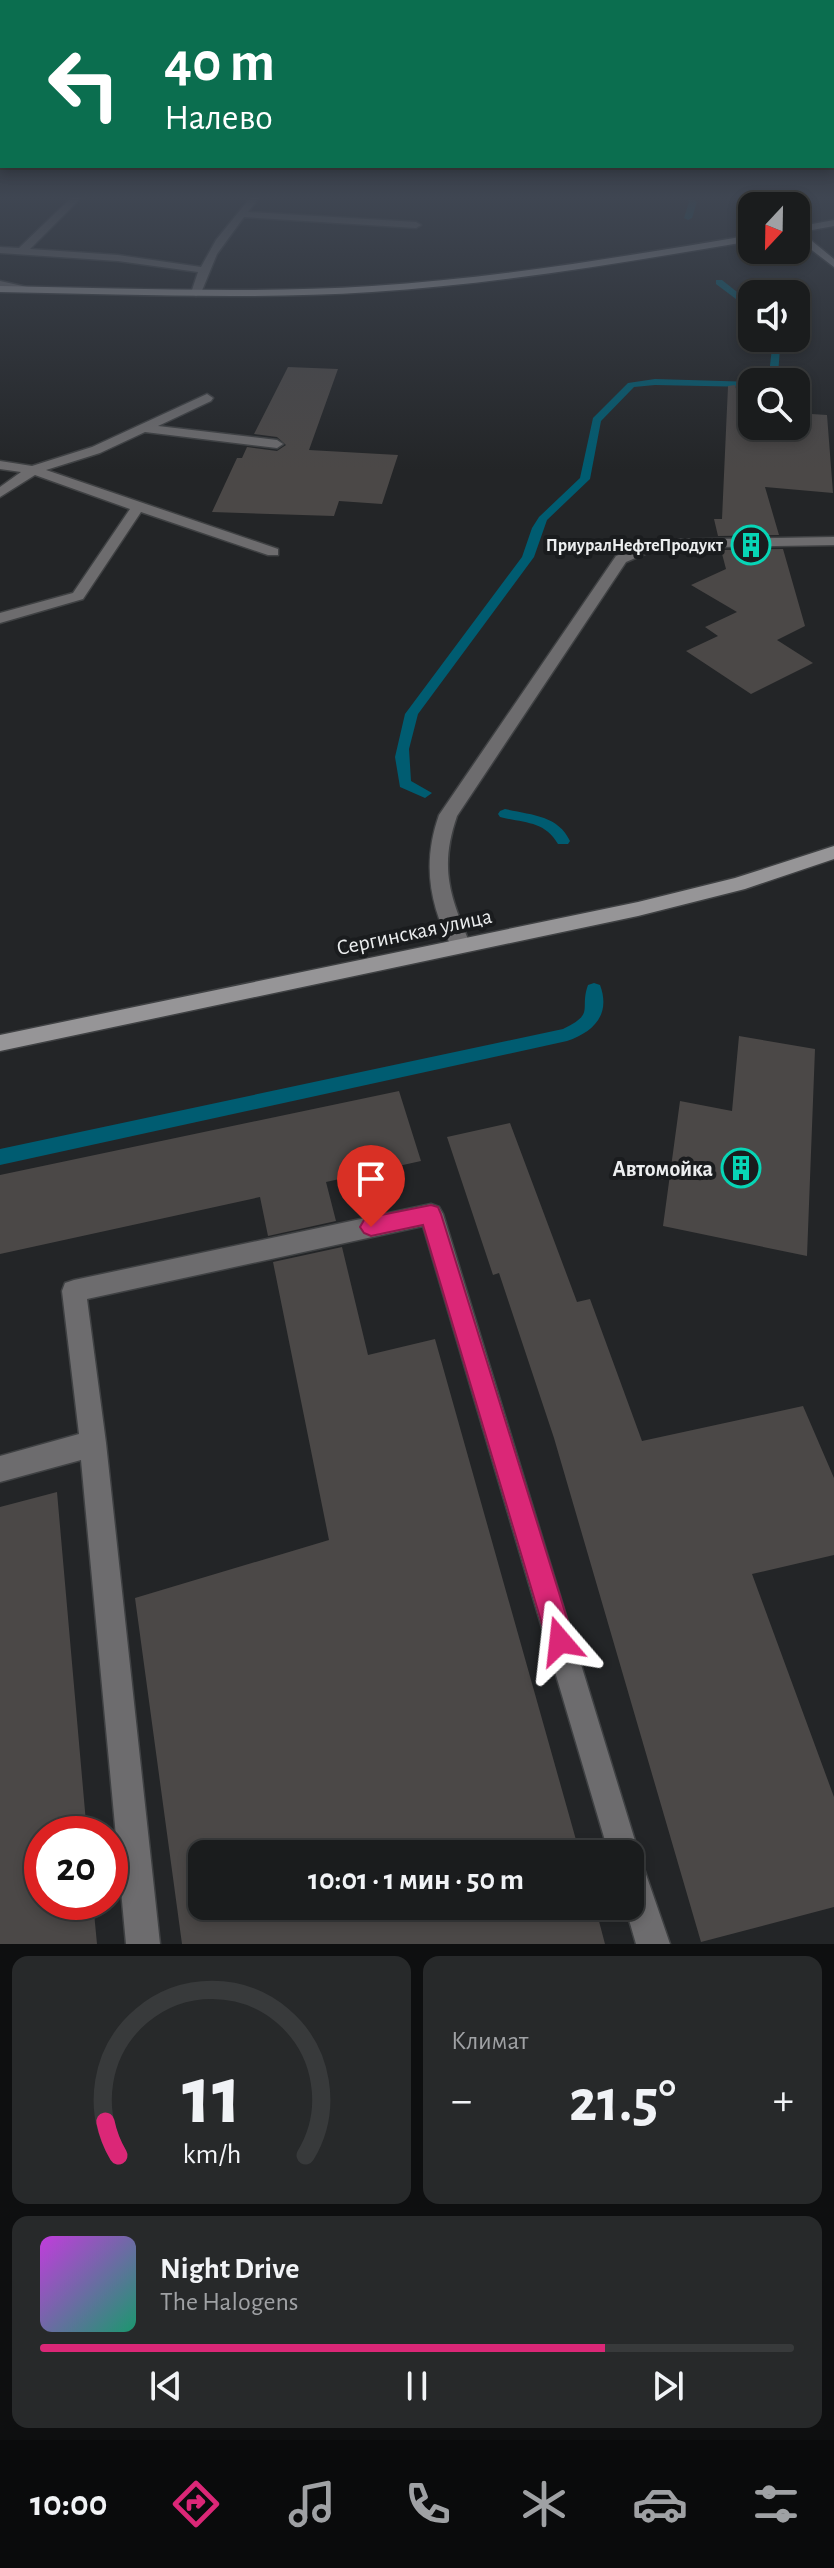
<!DOCTYPE html>
<html lang="ru">
<meta charset="utf-8">
<style>
body{margin:0;font-family:"Alegreya Sans",sans-serif;background:#27292a;color:#f1f3f6;height:100vh;display:flex;flex-direction:column;font-size:30px;white-space:nowrap}
*{box-sizing:border-box;margin:0}
p{font-size:26px;color:#9fa1a4}
.icon{flex:none;width:44px;height:44px;fill:none;stroke:currentColor;stroke-width:2;stroke-linecap:round;stroke-linejoin:round}
.map{position:relative;height:1944px;overflow:hidden}
.side{display:flex;flex-direction:column;gap:12px;padding:12px;background:#0e0f10;flex:1}
.side>*{flex:none}
.hud{position:absolute;left:0px;top:0px;width:834px;height:168px;box-shadow:0 4px 12px #0003,0 0 0 2px #383a3b;background:#0b6e4f;color:#fff;overflow:hidden}
.needle{width:52px;rotate:202deg}
.tools{position:absolute;left:738px;top:192px;display:grid;gap:16px}
.tools a{display:grid;place-items:center;width:72px;height:72px;border-radius:16px;background:#1a1c1d;box-shadow:0 4px 12px #0003,0 0 0 2px #383a3b;font-size:40px}
.speed{position:absolute;left:24px;top:1816px;display:flex;gap:16px;font-size:40px;font-weight:700;text-align:center}
.speed>*{display:grid;place-content:center;width:104px;height:104px;border-radius:50%;background:#1a1c1d;box-shadow:0 4px 12px #0003,0 0 0 2px #383a3b;line-height:1}
.speed .limit{border:12px solid #d22;background:#fff;color:#111}
.pin{position:absolute;display:grid;place-items:center;width:68px;height:68px;color:#fff;margin:-82px -34px;border-radius:50% 50% 50% 0;rotate:-45deg;box-shadow:0 0 8px #0007}
.pin .icon{rotate:45deg}
.me{position:absolute;width:88px;margin:-44px;rotate:343deg;stroke-linejoin:round;filter:drop-shadow(0 0 6px #0008)}
.turn{display:flex;align-items:center;gap:28px;height:168px;padding:0 32px;font-size:36px}
.turn .icon{width:104px;height:104px;stroke-width:2.5}
.turn b{display:block;font-size:56px;line-height:68px}
.big{font-size:60px;font-weight:700;line-height:1.1}
.side .tile{flex:1;display:flex;flex-direction:column;justify-content:center;gap:12px;min-width:0;padding:0 28px;border-radius:16px;background:#27292a}
.side .dial{align-items:center;gap:0}
.dial svg{height:208px;overflow:visible;fill:none;stroke:#383a3b;stroke-width:7;stroke-linecap:round;text-anchor:middle}
.dial text{fill:#f1f3f6;stroke:none}
.song{display:flex;align-items:center;gap:24px}
.cover{width:96px;height:96px;border-radius:12px;background:linear-gradient(135deg,hsl(290 70% 55%),hsl(160 70% 35%))}
.played{height:8px;border-radius:4px;background:linear-gradient(90deg,#db2777 75%,#383a3b 75%)}
.keys{display:flex;justify-content:space-around;direction:ltr}
.heat{display:flex;justify-content:space-between;align-items:center;font-size:44px;direction:ltr}
.side .tiles{flex:1;display:grid;gap:12px;grid-template-columns:1fr 1fr}
.tile:last-child{grid-column:span 2}
.trip{position:absolute;left:188px;top:1840px;width:456px;height:80px;border-radius:16px;background:#1a1c1d;box-shadow:0 4px 12px #0003,0 0 0 2px #383a3b;font-weight:700;line-height:80px;text-align:center}
.tabs{display:flex;height:128px;justify-content:space-around;align-items:center;background:#0a0b0c;color:#9fa1a4}
.tabs .icon{width:56px;height:56px}
.tabs .selected{color:#db2777}
.tabs b{font-size:36px;color:#f1f3f6}
.map>svg:first-child{display:block}
.lines{fill:none;stroke-linecap:round;stroke-linejoin:round}
.stream{fill:#005c71;fill-rule:evenodd}
.building{fill:#4b4847}
.service-casing{stroke:#3f4143;stroke-width:3}
.tertiary-casing{stroke:#3f4143;stroke-width:3}
.secondary-casing{stroke:#3f4143;stroke-width:3}
.service{fill:#6d6c6e;fill-rule:evenodd}
.tertiary{fill:#6d6c6e;fill-rule:evenodd}
.secondary{fill:#969597;fill-rule:evenodd}
.route{fill:#db2777;stroke:#8e194d;stroke-width:2}
.labels{text-anchor:middle;stroke-width:8;stroke-linejoin:round;paint-order:stroke}
.far-poi-label{font-size:18px;font-weight:bold;fill:#eceeef;stroke:#1a1c1e;text-anchor:end}
.street-label{font-size:22px;fill:#eceeef;stroke:#1a1c1e}
.poi-label{font-size:22px;font-weight:bold;fill:#eceeef;stroke:#1a1c1e;text-anchor:end}
</style>
<div class="map">
<svg width="834" height="1944" viewBox="0 0 834 1944">
<rect width="100%" height="100%" fill="#232527"/>
<g class="lines">
<g class="stream">
<polygon points="686,198 693,198 697,202 692,218 688,220 684,218 689,202"/>
<polygon points="716,280 722,280 752,304 752,311 716,284"/>
<polygon points="766,338 774,338 780,348 778,375 768,382 756,382 769,374 772,348"/>
<polygon points="655,379 755,382 752,382 752,387 655,385 634,387 601,421 590,479 547,520 534,557 418,714 409,749 411,781 432,793 425,798 400,787 395,757 405,714 522,557 532,528 539,517 580,478 593,418 628,383"/>
<path d="M505 809C531 815 558 815 570 841L568 844H558C545 821 524 823 500 817L498 814 500 811Z"/>
<path d="M594 983 600 985C611 1014 594 1032 567 1041L0 1165V1149L563 1029C596 1013 579 1010 588 985Z"/>
</g>
</g>
<g class="building">
<polygon points="288,367 338,369 309,450 398,455 382,504 339,501 334,516 212,512 237,458 242,458 247,447 277,451 286,445 277,437 254,434"/>
<polygon points="735,385 742,409 752,410 752,426 796,426 796,413 827,415 833,493 765,487 779,535 718,536 714,519 722,519 728,386"/>
<polygon points="783,549 805,626 777,640 813,663 751,694 686,651 718,636 705,627 737,612 691,585 726,569 721,550"/>
<polygon points="739,1036 815,1049 807,1256 663,1226 680,1101 732,1111"/>
<polygon points="399,1091 421,1161 326,1182 336,1221 268,1236 260,1197 0,1254 0,1175"/>
<polygon points="510,1123 577,1302 590,1299 642,1441 803,1406 834,1478 834,1555 752,1574 834,1797 834,1907 701,1942 554,1438 499,1273 493,1275 447,1137"/>
<polygon points="342,1247 368,1355 435,1339 580,1854 202,1854 202,1906 595,1906 605,1944 182,1944 135,1598 329,1540 273,1262"/>
<polygon points="57,1492 87,1834 42,1834 42,1902 93,1902 97,1944 0,1944 0,1507"/>
</g>
<g class="lines">
<defs>
<g id="service">
<polygon points="71,198 81,198 30,249 118,255 201,267 216,240 250,198 259,198 248,212 416,222 421,225 416,228 244,217 217,254 201,293 196,296 191,293 198,272 118,261 0,253 0,247 19,248"/>
<polygon points="207,394 213,398 211,401 158,426 277,440 283,444 277,448 145,432 100,453 46,470 278,549 278,555 268,555 141,512 83,599 0,623 0,613 73,593 130,509 35,475 0,497 0,487 21,472 0,469 0,461 32,466 92,447"/>
<path d="M834 537V545L659 548 626 562 457 816C439 868 450 897 471 946L461 953 454 951C429 907 422 863 439 815L616 556 657 540Z"/>
<polygon points="431,1204 439,1207 443,1214 640,1857 670,1944 636,1944 625,1906 630,1906 630,1854 609,1854 423,1226 87,1299 106,1443 160,1944 126,1944 81,1460 0,1482 0,1456 79,1434 62,1291 65,1283 74,1280"/>
</g>
<polygon id="tertiary" points="0,281 36,289 31,292 0,287"/>
<g id="secondary">
<polygon points="834,220 834,226 801,232 834,259 834,267 796,238 796,227"/>
<path d="M752 235V241C626 262 499 284 372 292 248 300 124 294 0 292V286C124 288 248 294 372 286 499 278 626 256 752 235Z"/>
<polygon points="834,846 834,859 745,889 638,916 0,1051 0,1035 638,902 735,878"/>
</g>
</defs>
<use href="#service" class="service-casing"/>
<use href="#tertiary" class="tertiary-casing"/>
<use href="#secondary" class="secondary-casing"/>
<use href="#service" class="service"/>
<use href="#tertiary" class="tertiary"/>
<use href="#secondary" class="secondary"/>
</g>
<linearGradient id="sky" x2="0" y2="1"><stop stop-color="#131415"/><stop offset="0.42" stop-color="#3f4652"/><stop offset="1" stop-color="#3f4652" stop-opacity="0"/></linearGradient>
<rect width="834" height="470" fill="url(#sky)"/>
<polygon class="route" points="431,1205 438,1207 441,1214 574,1641 570,1650 560,1654 551,1650 547,1641 423,1225 371,1236 364,1233 360,1227 364,1220 371,1217"/>
<defs>
<symbol id="building-ring" viewBox="-11 -11 22 22"><circle r="9.5" fill="#1a1c1e" stroke="#07d5b6" stroke-width="1.5"/><path d="M-4-6H4V6H1V3H-1V6H-4ZM-2.5-4.3h1.7v1.8h-1.7ZM.8-4.3h1.7v1.8H.8ZM-2.5-1h1.7V.8h-1.7ZM.8-1h1.7V.8H.8Z" fill="#07d5b6"/></symbol>
</defs>
<g fill-rule="evenodd">
<use href="#building-ring" x="729" y="523" width="44" height="44"/>
<use href="#building-ring" x="719" y="1146" width="44" height="44"/>
</g>
<g class="labels">
<g class="far-poi-label">
<text x="723" y="551">ПриуралНефтеПродукт</text>
</g>
<g class="street-label">
<text transform="translate(414 931) rotate(-12)" y="8">Сергинская улица</text>
</g>
<g class="poi-label">
<text x="713" y="1176">Автомойка</text>
</g>
</g>
</svg>
<div class="tools">
<a><svg class="needle" viewBox="-14 -14 28 28"><path d="M0-13l5 13h-10z" fill="#e53935"/><path d="M0 13l5-13h-10z" fill="#9fa1a4"/></svg></a>
<a><svg class="icon" aria-label="sound" viewBox="0 0 24 24"><path d="M4 9h4l5-4v14l-5-4H4zM17 9q2 3 0 6"/></svg></a>
<a><svg class="icon" aria-label="search" viewBox="0 0 24 24"><circle cx="10" cy="10" r="6"/><path d="M15 15l6 6"/></svg></a>
</div>
<div class="speed"><div class="limit">20</div></div>
<div class="pin" style="left:371px;top:1227px;background:#d93025"><svg class="icon" aria-label="arrive" viewBox="0 0 24 24"><path d="M6 21V4h12l-3 4 3 4H6"/></svg></div>
<svg class="me" style="left:560px;top:1641px" viewBox="-20 -20 40 40"><path d="M0-17L14 15 0 8-14 15z" fill="#db2777" stroke="#fff" stroke-width="4"/></svg>
<div class="trip">10:01 · 1 мин · 50 m</div>
<div class="hud">
<div class="turn"><svg class="icon" aria-label="left" viewBox="0 0 24 24"><path d="M17 20v-9H6M10 6l-5 5 5 5"/></svg><div><b>40 m</b>Налево</div></div>
</div>
</div>
<section class="side">
<div class="tiles">
<div class="tile dial"><svg viewBox="0 0 100 80">
<path d="M14 69A42 42 0 1 1 86 69"/>
<path d="M14 69A42 42 0 0 1 9 56" stroke="#db2777"/>
<text x="50" y="56" font-size="32" font-weight="700">11</text>
<text x="50" y="72" font-size="11">km/h</text>
</svg></div>
<div class="tile"><p>Климат</p>
<div class="heat"><a>−</a><b class="big">21.5°</b><a>+</a></div>
</div>
<div class="tile">
<div class="song"><i class="cover"></i><div><b>Night Drive</b><p>The Halogens</p></div></div>
<div class="played"></div>
<div class="keys"><svg class="icon" aria-label="previous" viewBox="0 0 24 24"><path d="M18 5L8 12l10 7zM5 5v14"/></svg><svg class="icon" aria-label="pause" viewBox="0 0 24 24"><path d="M8 5v14M16 5v14"/></svg><svg class="icon" aria-label="next" viewBox="0 0 24 24"><path d="M6 5l10 7-10 7zM19 5v14"/></svg></div>
</div>
</div>
</section>
<nav class="tabs">
<b>10:00</b>
<svg class="icon selected" aria-label="directions" viewBox="0 0 24 24"><path d="M12 3l9 9-9 9-9-9zM9 14v-3h6M13 9l2 2-2 2"/></svg>
<svg class="icon" aria-label="music" viewBox="0 0 24 24"><path d="M9 18V5l10-2v13"/><circle cx="6" cy="18" r="3"/><circle cx="16" cy="16" r="3"/></svg>
<svg class="icon" aria-label="phone" viewBox="0 0 24 24"><path d="M5 4h4l2 5-3 2q2 4 5 5l2-3 5 2v4C11 20 4 13 5 4z"/></svg>
<svg class="icon" aria-label="climate" viewBox="0 0 24 24"><path d="M12 3v18M4 7l16 10M4 17L20 7"/></svg>
<svg class="icon" aria-label="car" viewBox="0 0 24 24"><path d="M5 17H2v-5l4-1 3-4h7l3 4 3 1v5h-3M9 17h6M6 11h13"/><circle cx="7" cy="17" r="2"/><circle cx="17" cy="17" r="2"/></svg>
<svg class="icon" aria-label="filters" viewBox="0 0 24 24"><path d="M4 7h16M4 17h16"/><circle cx="9" cy="7" r="2"/><circle cx="15" cy="17" r="2"/></svg>
</nav>
